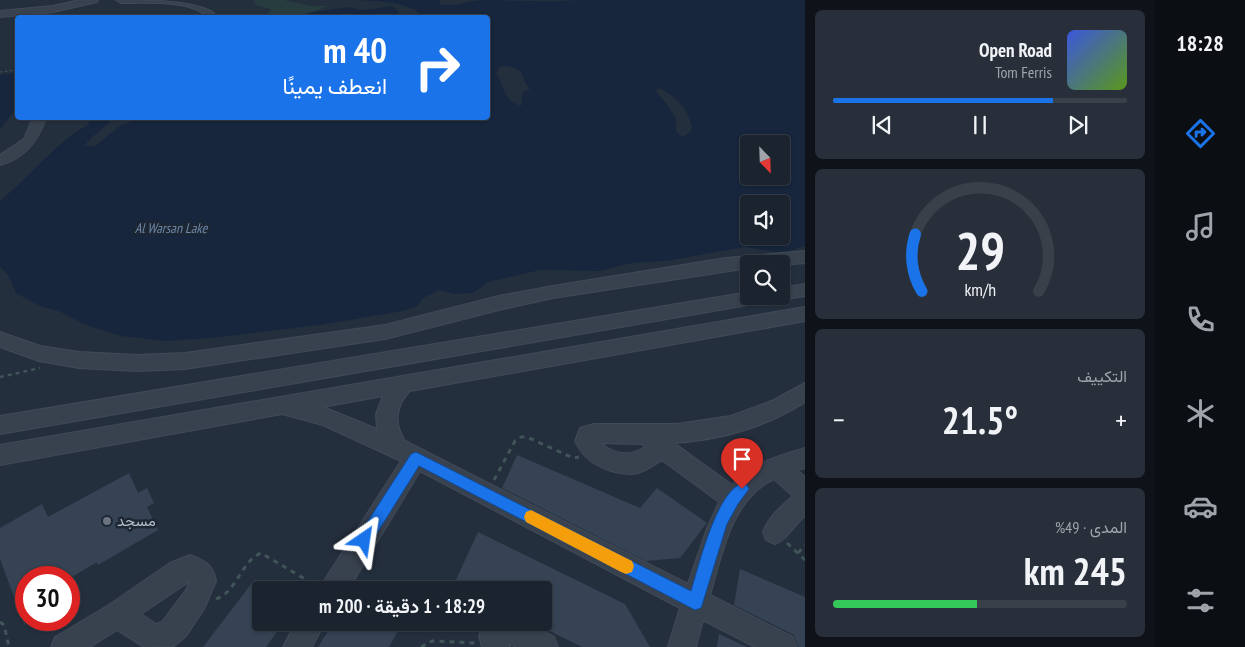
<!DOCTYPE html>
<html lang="ar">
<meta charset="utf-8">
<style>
body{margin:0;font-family:"PT Sans Narrow",Vazirmatn,sans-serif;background:#282f3a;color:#f1f3f6;direction:rtl;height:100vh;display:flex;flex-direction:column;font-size:19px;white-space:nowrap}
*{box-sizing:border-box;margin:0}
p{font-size:16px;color:#a0a4aa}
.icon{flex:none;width:28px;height:28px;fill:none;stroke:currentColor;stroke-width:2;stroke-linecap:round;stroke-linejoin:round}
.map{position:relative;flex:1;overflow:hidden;direction:ltr}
.side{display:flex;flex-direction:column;gap:10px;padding:10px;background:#0f1319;width:350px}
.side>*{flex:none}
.guide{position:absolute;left:15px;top:15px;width:475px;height:105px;border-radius:5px;box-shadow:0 1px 4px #0004,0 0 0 1px #39404a;direction:rtl;background:#1a73e8;color:#fff;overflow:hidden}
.needle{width:32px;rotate:157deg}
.fabs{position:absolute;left:740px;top:135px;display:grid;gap:10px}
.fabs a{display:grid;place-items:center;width:50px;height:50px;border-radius:5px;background:#1b232e;box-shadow:0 1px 4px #0004,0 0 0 1px #39404a;font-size:25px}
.speed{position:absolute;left:15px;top:566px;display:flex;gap:10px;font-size:25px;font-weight:700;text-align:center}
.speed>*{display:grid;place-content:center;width:65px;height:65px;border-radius:50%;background:#1b232e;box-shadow:0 1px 4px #0004,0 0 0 1px #39404a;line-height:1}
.speed .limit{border:8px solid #d22;background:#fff;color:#111}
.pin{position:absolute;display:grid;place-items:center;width:42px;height:42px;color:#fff;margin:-51px -21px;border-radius:50% 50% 50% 0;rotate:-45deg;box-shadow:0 0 5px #0007}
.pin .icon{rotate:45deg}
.me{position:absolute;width:55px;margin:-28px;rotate:32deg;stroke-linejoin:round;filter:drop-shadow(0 0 4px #0008)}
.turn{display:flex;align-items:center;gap:18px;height:105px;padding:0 20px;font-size:22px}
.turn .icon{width:65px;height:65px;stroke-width:2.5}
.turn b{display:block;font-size:35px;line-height:42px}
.big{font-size:38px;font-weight:600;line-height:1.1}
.side .widget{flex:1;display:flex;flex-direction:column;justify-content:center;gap:8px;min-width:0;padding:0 18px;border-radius:8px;background:#282f3a}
.side .dial{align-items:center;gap:0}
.dial svg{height:130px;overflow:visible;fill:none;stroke:#39404a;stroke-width:7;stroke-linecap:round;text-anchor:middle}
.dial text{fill:#f1f3f6;stroke:none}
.song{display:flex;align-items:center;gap:15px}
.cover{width:60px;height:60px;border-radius:8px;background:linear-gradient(135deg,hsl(230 70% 55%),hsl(90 70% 35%))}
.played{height:5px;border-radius:2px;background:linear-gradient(90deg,#1a73e8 75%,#39404a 75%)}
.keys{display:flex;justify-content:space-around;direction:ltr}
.heat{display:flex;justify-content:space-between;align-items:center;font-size:28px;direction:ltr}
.charge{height:8px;border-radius:4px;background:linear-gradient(90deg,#34c759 49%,#39404a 0)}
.trip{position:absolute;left:252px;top:581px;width:300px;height:50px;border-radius:5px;background:#1b232e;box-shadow:0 1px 4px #0004,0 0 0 1px #39404a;font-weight:600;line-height:50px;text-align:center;direction:rtl}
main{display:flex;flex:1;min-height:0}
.dock{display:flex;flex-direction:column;width:90px;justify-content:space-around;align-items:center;background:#0b0e12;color:#a0a4aa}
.dock .icon{width:35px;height:35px}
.dock .active{color:#1a73e8}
.dock b{font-size:22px;color:#f1f3f6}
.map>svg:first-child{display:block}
.green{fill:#263c3f}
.water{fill:#17263c;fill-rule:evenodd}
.building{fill:#364354}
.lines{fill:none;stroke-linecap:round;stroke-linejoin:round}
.minor-casing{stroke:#414a57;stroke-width:2}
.path-far2{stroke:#3f5557;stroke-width:1;stroke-dasharray:2.5 2.5;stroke-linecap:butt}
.path-far1{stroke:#3f5557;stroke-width:2.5;stroke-dasharray:4 4;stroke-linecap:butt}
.path{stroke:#3f5557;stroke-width:3;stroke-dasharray:5 5;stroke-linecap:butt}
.minor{fill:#38414e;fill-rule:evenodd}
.route{fill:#1a73e8;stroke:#114b97}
.slow{fill:#f59e0b}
.worship-dot{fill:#6b7280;stroke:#1d2633;stroke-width:2}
.labels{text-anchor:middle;stroke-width:5;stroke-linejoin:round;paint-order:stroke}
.water-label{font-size:14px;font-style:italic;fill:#6d86a8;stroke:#1d2633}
.near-poi-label{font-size:15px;fill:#b4bcc9;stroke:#1d2633;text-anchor:start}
</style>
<main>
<nav class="dock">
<b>18:28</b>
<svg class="icon active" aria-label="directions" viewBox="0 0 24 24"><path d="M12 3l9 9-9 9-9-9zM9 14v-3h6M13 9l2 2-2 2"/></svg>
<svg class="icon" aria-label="music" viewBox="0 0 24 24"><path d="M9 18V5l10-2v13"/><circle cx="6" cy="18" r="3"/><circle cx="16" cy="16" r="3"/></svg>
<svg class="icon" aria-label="phone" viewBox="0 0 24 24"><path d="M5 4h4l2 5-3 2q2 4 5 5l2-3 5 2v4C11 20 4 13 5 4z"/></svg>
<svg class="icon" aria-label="climate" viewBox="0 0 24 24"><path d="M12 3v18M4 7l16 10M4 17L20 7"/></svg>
<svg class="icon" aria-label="car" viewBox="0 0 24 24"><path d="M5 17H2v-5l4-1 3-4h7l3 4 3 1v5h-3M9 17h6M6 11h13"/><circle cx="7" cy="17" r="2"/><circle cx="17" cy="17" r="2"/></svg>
<svg class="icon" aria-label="filters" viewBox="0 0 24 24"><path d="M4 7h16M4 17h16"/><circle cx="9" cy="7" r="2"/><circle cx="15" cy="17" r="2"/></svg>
</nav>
<section class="side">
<div class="widget">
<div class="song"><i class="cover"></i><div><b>Open Road</b><p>Tom Ferris</p></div></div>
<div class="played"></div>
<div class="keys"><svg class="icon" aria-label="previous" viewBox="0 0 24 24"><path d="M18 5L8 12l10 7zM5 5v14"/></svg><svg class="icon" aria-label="pause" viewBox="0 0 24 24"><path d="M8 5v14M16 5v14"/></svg><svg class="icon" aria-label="next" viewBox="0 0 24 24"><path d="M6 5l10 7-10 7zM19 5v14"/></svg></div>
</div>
<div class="widget dial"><svg viewBox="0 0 100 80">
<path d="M14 69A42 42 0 1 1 86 69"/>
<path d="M14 69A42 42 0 0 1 10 34" stroke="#1a73e8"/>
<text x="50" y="56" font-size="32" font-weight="700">29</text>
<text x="50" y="72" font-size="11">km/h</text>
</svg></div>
<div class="widget"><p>التكييف</p>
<div class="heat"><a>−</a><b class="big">21.5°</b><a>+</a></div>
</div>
<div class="widget"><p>المدى · 49%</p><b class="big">245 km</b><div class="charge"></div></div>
</section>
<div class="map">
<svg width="805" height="647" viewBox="0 0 805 647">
<rect width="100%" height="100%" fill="#242f3e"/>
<path class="green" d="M253 0H284L312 6H329L312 12 348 7 363 10 392 6 399 11 398 14 415 17 420 14C409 0 356 0 337 0H440V4L457 6 483 0 447 17 265 18 271 9 256 5Z"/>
<g class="water">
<path d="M337 0H440V4C456 7 468 1 482 0 514 0 544 3 576 0H805V246L783 253 745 247 666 261 632 263 599 271 540 270 488 282 473 293 454 294 439 290 423 298 417 306 403 311 320 325 211 338 166 341 121 336 83 324 61 312 40 306 16 293 8 275 0 267V201C31 176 55 143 89 124V118H112C105 129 93 134 85 145L94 147 120 126 140 118H488V18L293 17 313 12 348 7 363 10 392 6 399 11 398 14 415 17 420 14C408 0 357 0 337 0ZM505 66C528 69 519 76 530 89L523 92 521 106C501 98 506 88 496 73L499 67ZM659 88C675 95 689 110 692 127L689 133 682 137 676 131V118L666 103 656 92ZM749 144H781V176H749ZM749 204H781V236H749Z"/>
<polygon points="17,73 17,107 0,130 0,75"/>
</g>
<g class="building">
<polygon points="517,455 640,508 657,488 707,523 680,558 646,561 502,488"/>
<polygon points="129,473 138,493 147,488 154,503 147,507 158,530 98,565 97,562 70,578 26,578 25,626 0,559 0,528 42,504 48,517"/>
<polygon points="478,532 625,604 650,647 582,647 544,628 544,590 467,590 454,584"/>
<polygon points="740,569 805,597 805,647 799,647 794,635 734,605"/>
<polygon points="255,579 261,583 261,622 284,622 266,647 203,647"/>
<polygon points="334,622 403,622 389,647 318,647"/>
<polygon points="719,634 747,647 717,647"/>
</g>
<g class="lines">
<defs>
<g id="minor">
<polygon points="80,0 98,0 97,2 53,12 0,17 0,11 53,6"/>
<path d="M116 0C141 0 197 0 214 13L213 18H203L204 14C187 0 142 3 121 3Z"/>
<path d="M33 118H46C38 141 25 159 0 165V155L24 139Z"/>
<polygon points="805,251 805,263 781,265 749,264 749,268 553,298 499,310 385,339 185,369 137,371 79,368 39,361 0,347 0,332 40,346 79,352 137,355 185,353 385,325 499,296 553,286 726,258"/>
<polygon points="805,284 805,296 781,300 774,298 772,301 766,302 0,434 0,416 749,292 749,296 781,296 781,288"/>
<path d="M805 307V321L410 391C395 406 394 424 405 441L688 584 706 531 719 502 662 460C653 466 641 474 630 474 608 474 583 461 575 441L580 428 594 424H677L731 416 774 400 805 383V402C766 427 720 440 674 443L732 485C752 463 778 456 805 448V468L797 470 805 477V516C794 525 788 539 775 544L766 540 763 532C769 517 780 507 793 496L774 479C731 500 722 554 710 595L793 637 797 647H755L703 620 696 647H668L680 608 420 471 348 590H320L324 581 401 461 323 425 282 414 0 465V445ZM383 396 376 414 377 429 323 407ZM600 443 642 444 645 447C630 457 614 454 600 443Z"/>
<path d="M190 555C205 561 213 564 216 581L204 609 186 636 174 646 144 647 117 630 90 647H51L55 637 109 605 170 563ZM190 581 186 590 162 622 156 624 141 614Z"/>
<polygon points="296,622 325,622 312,647 283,647"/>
<polygon points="485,622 525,622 554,637 558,647 516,647 508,643 510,647 482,647 479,636"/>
</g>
</defs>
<use href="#minor" class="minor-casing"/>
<polyline class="path-far2" points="0,72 18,70"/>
<polyline class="path-far1" points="0,377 40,368"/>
<g class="path">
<polyline points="494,480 515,441 521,437 527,437 573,458 579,457"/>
<polyline points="787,543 805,560"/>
<polyline points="798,553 805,545"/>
<path d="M216 599C238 591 240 562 261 553L315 585"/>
<polyline points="0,622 4,625 9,647"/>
<polyline points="421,647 432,641 475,643"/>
</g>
<use href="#minor" class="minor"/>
</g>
<path class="route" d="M416 452 691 591C699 565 716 493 742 483L747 485 749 489 738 504 727 524 703 602 701 608 695 610 419 466 369 546 364 548 359 546 357 540 359 535 411 454Z"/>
<polygon class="slow" points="531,510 632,561 634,566 632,572 626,574 621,572 526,522 524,517 526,512"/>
<circle class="worship-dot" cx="107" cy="521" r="5"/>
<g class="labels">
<g class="water-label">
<text x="171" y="233">Al Warsan Lake</text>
</g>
<g class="near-poi-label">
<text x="117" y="526">مسجد</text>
</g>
</g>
</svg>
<div class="fabs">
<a><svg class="needle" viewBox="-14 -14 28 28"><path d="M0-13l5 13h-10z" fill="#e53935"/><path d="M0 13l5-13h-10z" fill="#a0a4aa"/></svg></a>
<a><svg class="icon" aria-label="sound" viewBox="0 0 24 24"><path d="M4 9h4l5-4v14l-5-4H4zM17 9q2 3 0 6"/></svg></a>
<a><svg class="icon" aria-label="search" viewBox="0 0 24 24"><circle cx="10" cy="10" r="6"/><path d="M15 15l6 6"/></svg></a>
</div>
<div class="speed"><div class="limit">30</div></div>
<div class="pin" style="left:742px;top:489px;background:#d93025"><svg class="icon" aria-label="arrive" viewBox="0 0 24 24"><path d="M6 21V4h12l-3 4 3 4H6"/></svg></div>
<svg class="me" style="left:364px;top:540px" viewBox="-20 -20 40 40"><path d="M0-17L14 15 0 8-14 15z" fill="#1a73e8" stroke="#fff" stroke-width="4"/></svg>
<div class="trip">18:29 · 1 دقيقة · 200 m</div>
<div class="guide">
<div class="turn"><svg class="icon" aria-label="right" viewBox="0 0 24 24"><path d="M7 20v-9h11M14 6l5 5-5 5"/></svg><div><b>40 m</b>انعطف يمينًا</div></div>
</div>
</div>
</main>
